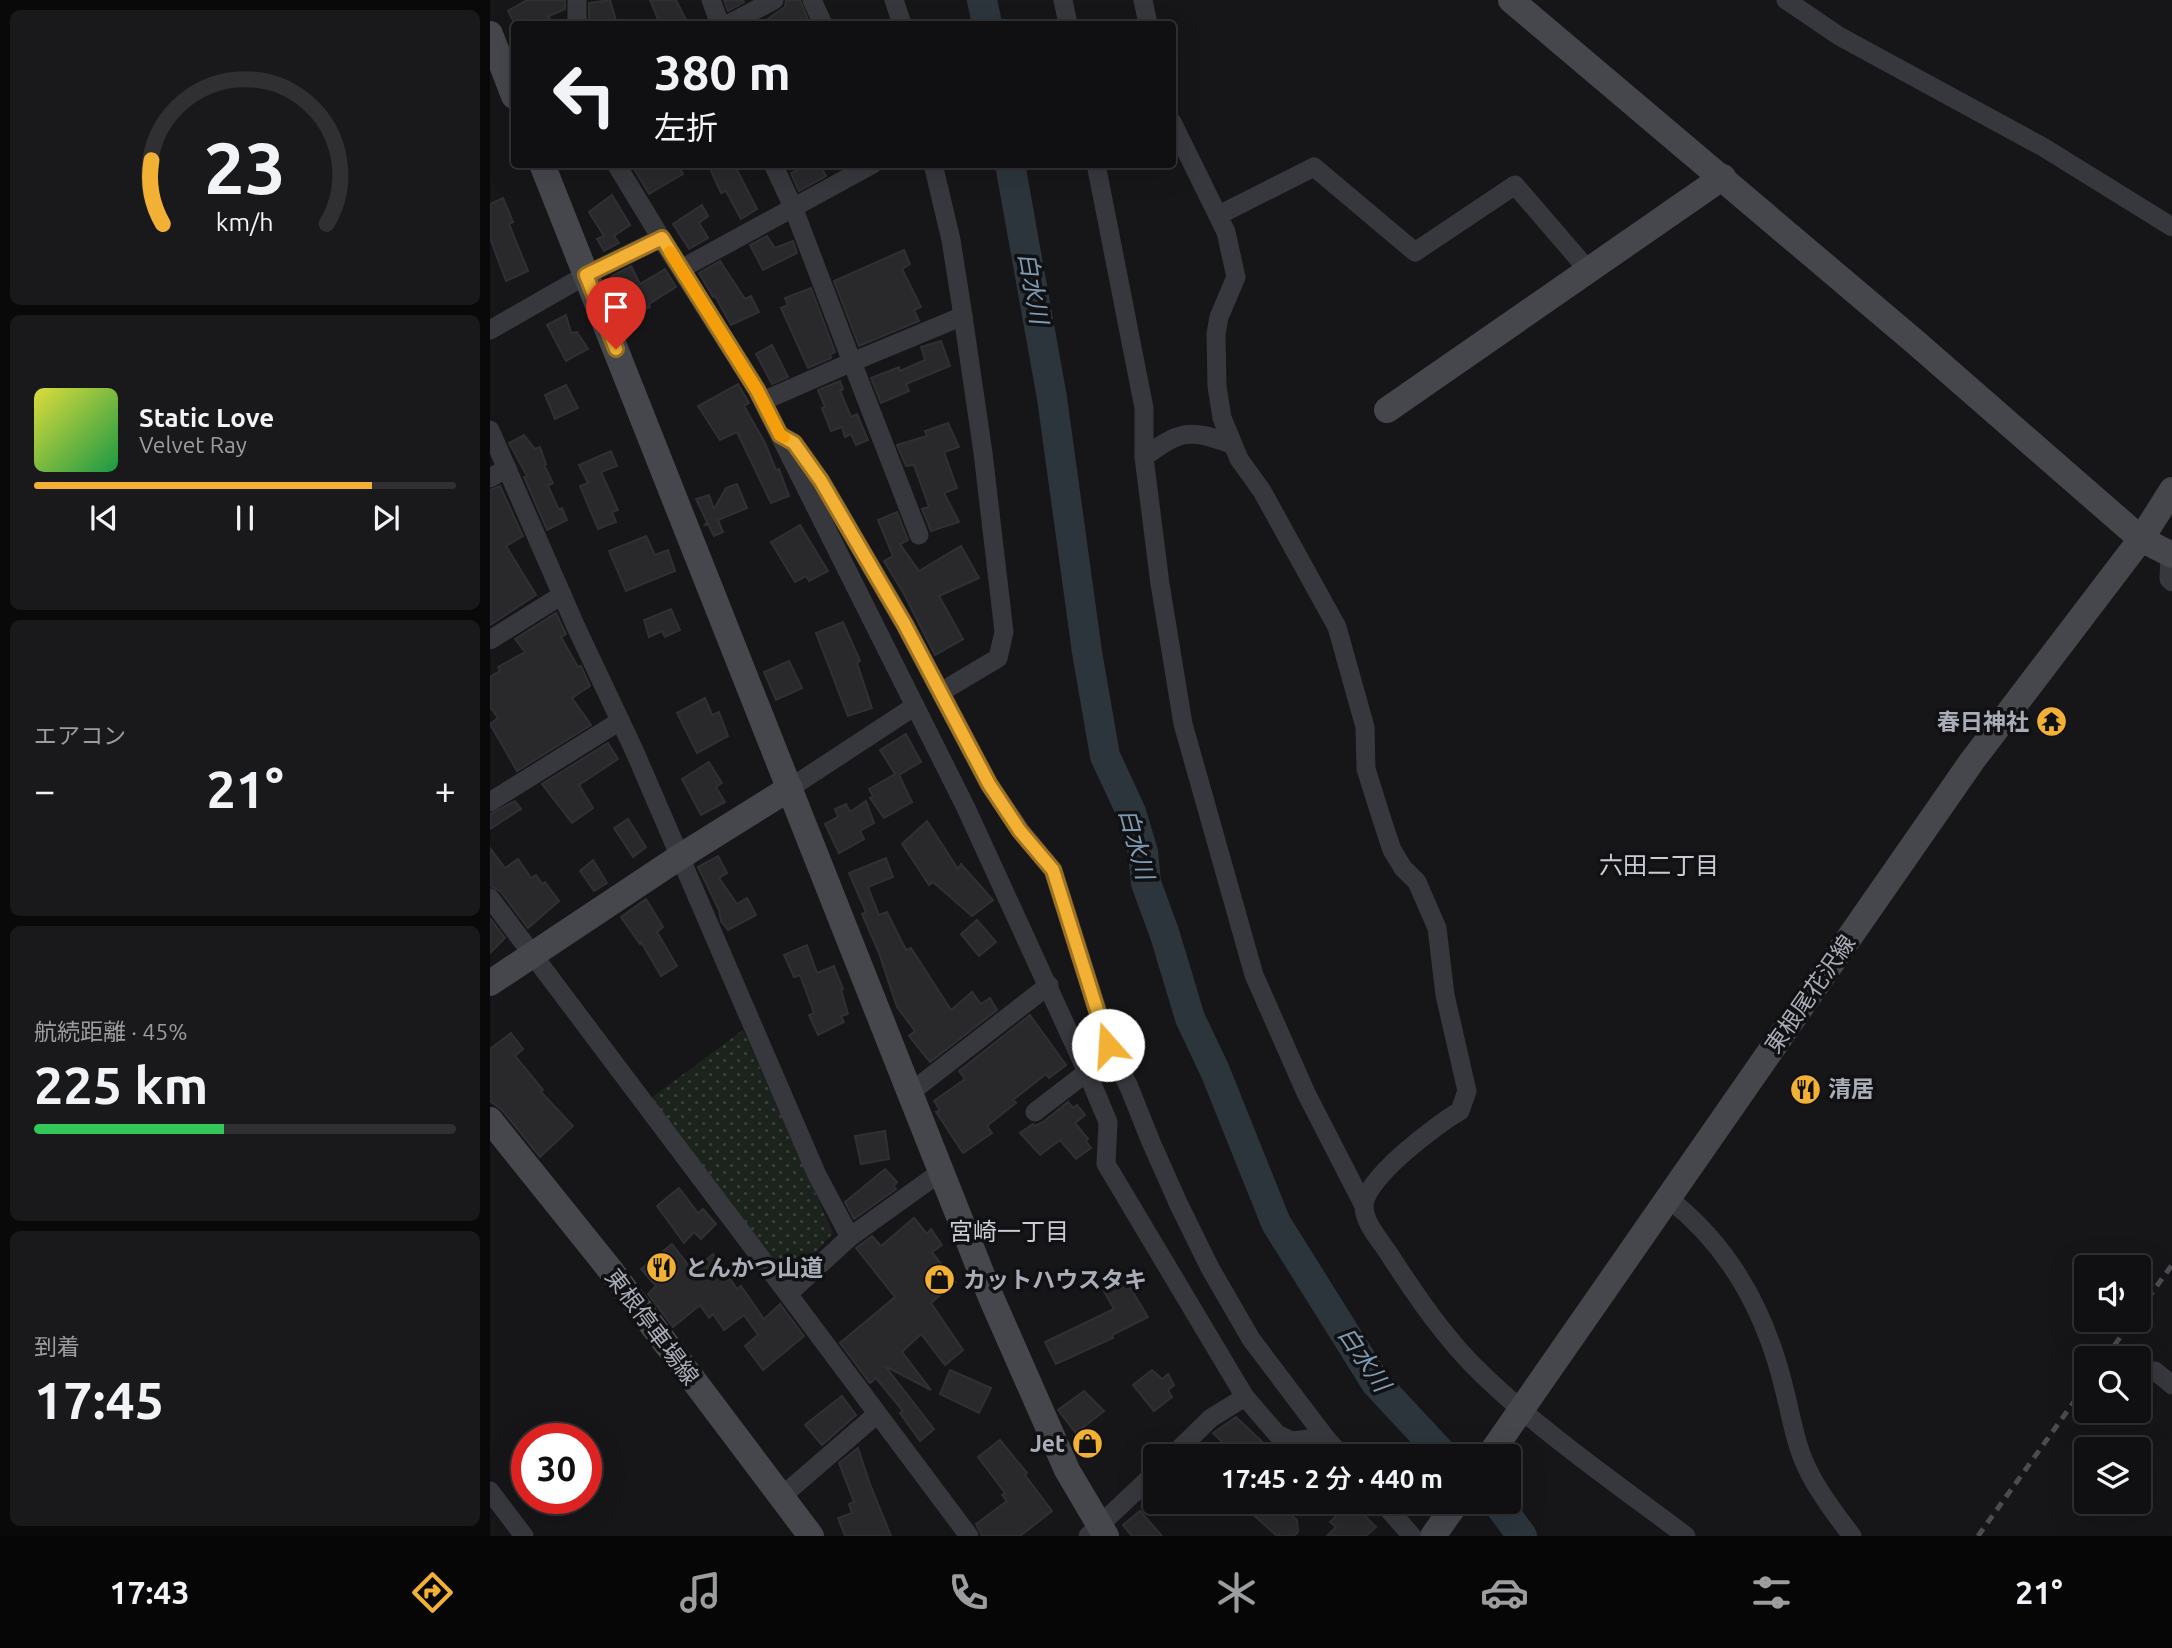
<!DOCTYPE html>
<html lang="ja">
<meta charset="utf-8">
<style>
body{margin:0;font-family:Ubuntu,"Noto Sans JP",sans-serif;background:#19191b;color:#f1f3f6;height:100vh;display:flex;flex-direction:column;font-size:26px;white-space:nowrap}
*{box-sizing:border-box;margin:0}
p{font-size:23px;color:#9c9d9f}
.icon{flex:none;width:38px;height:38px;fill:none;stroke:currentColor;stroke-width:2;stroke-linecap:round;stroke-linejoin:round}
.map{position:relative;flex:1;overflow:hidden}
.panel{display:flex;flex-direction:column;gap:10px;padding:10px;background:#09090a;width:490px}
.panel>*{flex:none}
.hud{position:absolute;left:21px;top:21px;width:665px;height:147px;border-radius:7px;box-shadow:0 7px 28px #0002,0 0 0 2px #303032;background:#101012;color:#f1f3f6;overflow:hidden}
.fabs{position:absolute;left:1584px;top:1255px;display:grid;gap:14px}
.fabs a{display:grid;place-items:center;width:77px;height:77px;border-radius:7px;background:#101012;box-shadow:0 7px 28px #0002,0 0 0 2px #303032;font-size:35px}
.speed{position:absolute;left:21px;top:1423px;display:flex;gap:14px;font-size:35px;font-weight:700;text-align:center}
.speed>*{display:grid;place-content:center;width:91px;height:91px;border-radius:50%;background:#101012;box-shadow:0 7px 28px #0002,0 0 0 2px #303032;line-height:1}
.speed .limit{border:10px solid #d22;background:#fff;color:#111}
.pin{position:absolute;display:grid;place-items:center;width:60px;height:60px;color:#fff;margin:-72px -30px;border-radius:50% 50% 50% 0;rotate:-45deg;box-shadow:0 0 7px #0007}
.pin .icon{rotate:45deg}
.me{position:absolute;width:77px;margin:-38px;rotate:341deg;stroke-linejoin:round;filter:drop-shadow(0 0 5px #0008)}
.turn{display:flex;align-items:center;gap:24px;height:147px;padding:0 28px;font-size:32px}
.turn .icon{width:91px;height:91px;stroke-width:2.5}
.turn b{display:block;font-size:49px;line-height:60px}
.big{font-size:52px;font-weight:600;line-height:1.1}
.panel .widget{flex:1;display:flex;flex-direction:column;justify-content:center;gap:10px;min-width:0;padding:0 24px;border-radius:10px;background:#19191b}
.panel .dial{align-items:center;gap:0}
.dial svg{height:182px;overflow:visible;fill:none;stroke:#303032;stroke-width:7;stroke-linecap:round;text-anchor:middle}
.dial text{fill:#f1f3f6;stroke:none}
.song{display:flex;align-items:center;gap:21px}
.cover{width:84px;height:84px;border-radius:10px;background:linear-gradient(135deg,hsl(60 70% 55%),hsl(140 70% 35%))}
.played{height:7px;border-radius:4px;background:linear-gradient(90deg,#f2b134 80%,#303032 80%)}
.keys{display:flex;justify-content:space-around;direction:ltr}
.heat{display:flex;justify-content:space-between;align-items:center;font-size:38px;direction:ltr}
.charge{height:10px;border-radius:5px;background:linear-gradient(90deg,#34c759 45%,#303032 0)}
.trip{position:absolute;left:653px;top:1444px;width:378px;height:70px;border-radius:7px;background:#101012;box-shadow:0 7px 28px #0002,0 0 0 2px #303032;font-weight:600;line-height:70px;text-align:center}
.menu{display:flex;height:112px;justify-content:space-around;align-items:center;background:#060607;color:#9c9d9f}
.menu .icon{width:49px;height:49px}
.menu .active{color:#f2b134}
.menu b{font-size:32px;color:#f1f3f6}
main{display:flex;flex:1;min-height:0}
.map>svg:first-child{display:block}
.grass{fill:url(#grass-dots)}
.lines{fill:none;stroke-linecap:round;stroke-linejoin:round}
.river{stroke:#2c353c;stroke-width:30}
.building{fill:#29292c;stroke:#303034;stroke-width:2}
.street{stroke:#37383d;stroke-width:19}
.secondary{stroke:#45474d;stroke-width:26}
.rail{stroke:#4a4c52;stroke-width:5;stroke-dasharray:9 7;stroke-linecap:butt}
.route-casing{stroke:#9d7322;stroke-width:18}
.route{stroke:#f2b134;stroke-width:12}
.slow{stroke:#f59e0b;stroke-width:12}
.labels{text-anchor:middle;stroke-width:7;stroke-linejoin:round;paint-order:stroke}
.poi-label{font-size:23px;font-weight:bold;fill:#a8adb8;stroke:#111113;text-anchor:start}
.street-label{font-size:23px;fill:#a8adb8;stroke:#111113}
.water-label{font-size:24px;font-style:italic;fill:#7f9bb3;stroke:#111113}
.neighbourhood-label{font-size:24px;fill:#c9ccd4;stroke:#111113}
</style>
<main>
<section class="panel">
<div class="widget dial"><svg viewBox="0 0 100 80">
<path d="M14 69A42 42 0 1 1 86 69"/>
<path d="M14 69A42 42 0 0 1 9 41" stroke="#f2b134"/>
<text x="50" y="56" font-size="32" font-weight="700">23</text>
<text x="50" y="72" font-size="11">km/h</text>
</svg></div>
<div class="widget">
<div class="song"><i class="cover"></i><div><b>Static Love</b><p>Velvet Ray</p></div></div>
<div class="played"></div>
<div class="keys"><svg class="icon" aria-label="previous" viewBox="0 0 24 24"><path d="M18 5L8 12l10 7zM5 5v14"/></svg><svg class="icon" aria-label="pause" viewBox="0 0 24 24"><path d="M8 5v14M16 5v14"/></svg><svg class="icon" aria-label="next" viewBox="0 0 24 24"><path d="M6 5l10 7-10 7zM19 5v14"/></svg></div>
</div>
<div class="widget"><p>エアコン</p>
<div class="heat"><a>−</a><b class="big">21°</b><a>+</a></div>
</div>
<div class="widget"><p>航続距離 · 45%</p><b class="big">225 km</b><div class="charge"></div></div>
<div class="widget"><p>到着</p><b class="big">17:45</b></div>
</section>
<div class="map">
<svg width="1682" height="1536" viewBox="0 0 1682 1536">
<defs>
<pattern id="grass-dots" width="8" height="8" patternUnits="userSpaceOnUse" patternTransform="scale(1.75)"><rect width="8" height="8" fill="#1c231d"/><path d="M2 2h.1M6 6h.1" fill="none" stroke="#3a403c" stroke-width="1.8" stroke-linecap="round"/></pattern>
</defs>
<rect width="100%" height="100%" fill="#161618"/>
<polygon class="grass" points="253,1030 343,1233 299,1282 157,1101"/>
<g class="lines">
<g class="river">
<polyline points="492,0 497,24"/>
<polyline points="520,164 562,398 597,652 615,756 641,812 653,852 656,883 675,935 700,1018 725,1071 786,1223 886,1383 954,1456"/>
<polyline points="1007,1502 1032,1536"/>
</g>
</g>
<g class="building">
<polygon points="37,0 75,0 75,9 57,17 68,24 25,24 18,11"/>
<polygon points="120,0 127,24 99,24 99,3"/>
<polygon points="160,0 186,0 198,24 170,24"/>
<polygon points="234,0 253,0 254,2 238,11"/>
<polygon points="296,0 310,0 320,24 270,24 295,7"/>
<polygon points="141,164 187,164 193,174 159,194"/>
<polygon points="218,164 244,164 267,209 251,219 236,191 231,193"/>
<polygon points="309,164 329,164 336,176 309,191 301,173 310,169"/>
<polygon points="122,195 140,225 124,236 129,243 114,251 107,239 114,236 99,212"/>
<polygon points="13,198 23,222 19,224 38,271 16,281 0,238 0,204"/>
<polygon points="212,205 218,216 209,223 218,238 199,249 183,224"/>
<polygon points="277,236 285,248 303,241 307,253 273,270 260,245"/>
<polygon points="414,250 420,264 412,269 431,307 424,310 429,321 369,346 344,281"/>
<polygon points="230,261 255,299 261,296 269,312 241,325 225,296 223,297 209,273"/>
<polygon points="141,266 150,284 175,269 186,287 159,304 160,307 141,317 120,280 122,276"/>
<polygon points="321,288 345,352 340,355 341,358 318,368 291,308 298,305 295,298"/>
<polygon points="76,315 81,333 87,332 98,349 76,361 57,325"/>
<polygon points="451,341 460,366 416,384 419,391 391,403 381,378 409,367 410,371 435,360 431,347"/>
<polygon points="282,345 298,377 282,384 266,354"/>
<polygon points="350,381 353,389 350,391 361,417 367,414 378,440 366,445 361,434 355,437 352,427 341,431 332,408 335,407 328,390"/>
<polygon points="248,384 259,403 254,406 275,443 286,470 289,469 299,496 281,503 247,432 230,440 208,406"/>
<polygon points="76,385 88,408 65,419 55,395"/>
<polygon points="458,423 469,447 454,452 467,488 454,493 469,522 441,531 432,509 439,507 424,465 416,466 407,445 437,436 435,431"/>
<polygon points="34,435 45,449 50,447 56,464 54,465 63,483 58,486 69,510 72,508 77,520 57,530 34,477 37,476 19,443"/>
<polygon points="121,451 127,466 111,472 128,510 122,512 126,522 108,529 90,486 98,483 89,465"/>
<polygon points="247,484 257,508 228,520 233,532 224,536 218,524 215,525 217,522 206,499 219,495 224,509 236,488"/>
<polygon points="10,486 33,536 16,546 46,595 0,625 0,490"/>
<polygon points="407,512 418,540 410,544 429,571 471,546 489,578 449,596 473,639 445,655 414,594 394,561 403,556 388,520"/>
<polygon points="310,525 338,571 319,581 316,576 305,582 281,542"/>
<polygon points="156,536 165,555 178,550 185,571 136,591 119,551"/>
<polygon points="181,609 190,630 175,637 172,631 159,637 154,620"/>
<polygon points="66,613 76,634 71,637 88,667 91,666 100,686 82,698 101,725 27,771 0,724 8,718 0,707 0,677 10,671 8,667 35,652 25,639"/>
<polygon points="353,622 370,661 367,663 382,708 358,716 326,633"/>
<polygon points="299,661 312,688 286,700 274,672"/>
<polygon points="215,698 222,715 229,712 238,736 207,753 187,713"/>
<polygon points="416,734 431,762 409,775 422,802 394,818 380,798 383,796 379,789 405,774 390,750"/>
<polygon points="118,743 128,759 89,785 103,808 82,823 52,784"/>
<polygon points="219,762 232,783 226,787 235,802 211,815 192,779"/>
<polygon points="25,801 31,809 0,829 0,814"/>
<polygon points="376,801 384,823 370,831 374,839 349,853 335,824 348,817 345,809 356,804 360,812"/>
<polygon points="138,819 156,847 143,857 124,828"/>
<polygon points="437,821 468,869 471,864 503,900 482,916 443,882 439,885 412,844"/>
<polygon points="0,848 15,868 28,859 41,878 46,875 52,884 55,882 69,901 38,928 10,891 0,886"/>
<polygon points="228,856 237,873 229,878 247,904 257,898 266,915 238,930 231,921 229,910 208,867"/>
<polygon points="396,858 403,877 378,887 389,915 397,912 416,950 421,948 461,1010 482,992 491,1004 500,998 507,1010 440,1062 419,1036 425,1031 407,1007 389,953 372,914 376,912 359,873"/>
<polygon points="103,860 117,883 104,891 90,871"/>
<polygon points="156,899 173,927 167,932 187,966 171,976 151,942 150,944 131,917"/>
<polygon points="0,918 15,938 0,953"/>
<polygon points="487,920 506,942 489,956 471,934"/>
<polygon points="317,945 327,973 344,966 353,989 351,990 358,1014 351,1016 354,1022 328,1035 319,1015 324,1013 310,975 304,977 294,955"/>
<polygon points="540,1015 576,1065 559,1078 556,1074 523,1100 526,1103 497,1126 502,1133 473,1153 446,1112 450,1110 444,1101 475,1079 469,1071"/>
<polygon points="21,1033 33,1049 25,1056 53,1090 51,1092 83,1126 50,1157 12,1110 0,1101 0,1049"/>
<polygon points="578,1102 583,1108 587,1105 595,1115 585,1123 598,1139 596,1141 601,1148 586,1159 570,1140 550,1155 530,1133 543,1124 545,1126 553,1122"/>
<polygon points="395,1131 399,1159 371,1164 365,1136"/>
<polygon points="395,1169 407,1182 404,1186 406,1189 364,1219 355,1202"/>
<polygon points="189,1188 208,1213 213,1209 226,1224 211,1239 204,1232 194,1243 167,1206"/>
<polygon points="424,1218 437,1234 441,1229 452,1245 442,1252 465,1282 441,1303 473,1350 455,1365 431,1334 412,1352 441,1390 395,1366 444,1429 430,1441 410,1413 413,1411 386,1378 380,1383 350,1343 405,1297 366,1248 382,1236 391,1246"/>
<polygon points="182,1244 203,1271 223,1254 247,1289 251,1286 274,1319 290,1304 314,1336 273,1370 255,1346 268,1335 254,1315 234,1330 223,1314 219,1318 210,1305 183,1327 158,1294 166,1286 151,1269"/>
<polygon points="632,1274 658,1317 622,1335 623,1338 566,1364 555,1342 624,1309 611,1286"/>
<polygon points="460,1370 501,1388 489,1413 450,1394"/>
<polygon points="662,1370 672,1379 678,1374 684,1385 678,1390 682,1397 664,1411 643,1385"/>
<polygon points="594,1391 614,1411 586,1433 568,1410"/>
<polygon points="352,1396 366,1415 332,1445 315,1425"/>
<polygon points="746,1417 787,1456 747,1456 723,1433"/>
<polygon points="510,1440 537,1473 535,1475 562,1511 530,1536 492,1536 486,1524 517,1501 512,1495 515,1493 488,1457"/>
<polygon points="368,1448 380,1484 401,1536 355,1536 348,1518 362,1513 359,1504 364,1502 349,1463"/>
<polygon points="749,1502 784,1502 807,1520 808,1532 804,1536 787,1536"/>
<polygon points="861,1502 886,1527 876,1536 837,1536 846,1527 840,1522"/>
<polygon points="650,1511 672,1536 642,1536 633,1525"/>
</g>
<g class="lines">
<g class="street">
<polyline points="87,0 87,24"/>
<polyline points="221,0 230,24"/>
<polyline points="322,0 333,24"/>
<polyline points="404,0 412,24"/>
<polyline points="573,0 578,24"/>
<polyline points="653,0 658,24"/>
<polyline points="1296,0 1349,36 1553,147 1682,227"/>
<polyline points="239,24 284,0"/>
<path d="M682 122 736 232 746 277 729 317 726 334 727 386 732 418 749 459 772 491 847 627 875 727 876 769 893 823 902 850 913 868 927 882 947 928 955 995 977 1091 970 1111C947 1124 874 1179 874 1206 874 1224 892 1242 901 1257 927 1297 957 1341 992 1374 1054 1434 1127 1484 1196 1536"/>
<polyline points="443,164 461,240 473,316"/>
<polyline points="606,164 654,408 654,457 670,584 693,724 764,975 816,1093 873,1204"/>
<polyline points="729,215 824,167 925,252 1025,185 1098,270"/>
<polyline points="171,238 267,390 425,706 300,788"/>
<polyline points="191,269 383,164"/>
<polyline points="0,330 96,275 171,238 126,164"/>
<polyline points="273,401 362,362 303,207 283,164"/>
<polyline points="0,430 86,627 144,750 327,1175 360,1237 452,1171"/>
<polyline points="290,435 304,443 331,481 415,625 499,784 530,830 563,870 618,1044 639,1087 661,1142 689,1205 720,1268 761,1339 835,1437"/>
<path d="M654 457C690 431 698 428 741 444"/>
<polyline points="0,478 17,468"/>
<polyline points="429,535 362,362 473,316 493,453 514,632 508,658 451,692"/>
<polyline points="1682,553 1680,553 1679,579 1682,582"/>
<polyline points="0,640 72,595"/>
<polyline points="425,706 476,808 597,1072 545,1112"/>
<polyline points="0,802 130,721"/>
<polyline points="0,898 298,1294 360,1237"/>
<polyline points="597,1072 618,1122 616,1164 755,1397 787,1434 802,1441 835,1437 852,1456"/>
<polyline points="421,1092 559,985"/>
<path d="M1179 1199C1242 1248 1277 1315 1295 1392 1302 1420 1306 1448 1320 1474 1331 1496 1347 1516 1362 1536"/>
<polyline points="298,1294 479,1536"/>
<polyline points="1665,1371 1682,1385"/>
<polyline points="682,1456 721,1418 755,1397"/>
<polyline points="0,1491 34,1536"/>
<polyline points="291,1497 387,1414"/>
<polyline points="892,1502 922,1536"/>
<polyline points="598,1536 665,1473"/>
</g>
<g class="secondary">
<polyline points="1021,0 1424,341 1651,539 1682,555"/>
<polyline points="0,34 24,96"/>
<polyline points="52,164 500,1295 577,1470 616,1536"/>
<polyline points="897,410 1233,177"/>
<polyline points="0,983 188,858 300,788"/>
<polyline points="0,1120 122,1272 321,1536"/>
<polyline points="999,1456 1482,761 1651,539 1682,490"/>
<polyline points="943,1536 967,1502"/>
</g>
<g class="rail">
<polyline points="1648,1312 1682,1265"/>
<polyline points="1615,1358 1643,1320"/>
<polyline points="1488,1536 1596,1385"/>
</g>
</g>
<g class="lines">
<defs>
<polyline id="route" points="126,349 96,275 172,238 267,390 290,435 304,443 331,481 415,625 499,784 530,831 563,870 618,1045"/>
</defs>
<use href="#route" class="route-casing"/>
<use href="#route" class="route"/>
<polyline class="slow" points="180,252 267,390 290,435 294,437"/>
</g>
<defs>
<symbol id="temple-disc" viewBox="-11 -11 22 22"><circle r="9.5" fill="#f2b134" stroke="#111113"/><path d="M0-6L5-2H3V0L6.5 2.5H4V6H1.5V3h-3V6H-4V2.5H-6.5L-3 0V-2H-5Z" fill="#111"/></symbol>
<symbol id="restaurant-disc" viewBox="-11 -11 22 22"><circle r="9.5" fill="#f2b134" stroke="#111113"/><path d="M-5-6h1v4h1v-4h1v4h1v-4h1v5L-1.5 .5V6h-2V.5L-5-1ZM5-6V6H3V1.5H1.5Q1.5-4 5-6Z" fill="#111"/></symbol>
<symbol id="shop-disc" viewBox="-11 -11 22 22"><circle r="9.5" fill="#f2b134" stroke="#111113"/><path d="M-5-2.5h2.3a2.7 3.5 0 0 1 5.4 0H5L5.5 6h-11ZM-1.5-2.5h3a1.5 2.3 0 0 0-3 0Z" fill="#111"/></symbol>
</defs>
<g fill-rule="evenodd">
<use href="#temple-disc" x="1544" y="704" width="35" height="35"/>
<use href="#restaurant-disc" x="1298" y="1072" width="35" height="35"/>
<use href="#restaurant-disc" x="154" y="1250" width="35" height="35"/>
<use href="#shop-disc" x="432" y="1262" width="35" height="35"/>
<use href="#shop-disc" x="580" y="1426" width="35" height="35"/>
</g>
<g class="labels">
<g class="poi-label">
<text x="1539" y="730" text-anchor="end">春日神社</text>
<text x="1338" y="1097">清居</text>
<text x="195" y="1276">とんかつ山道</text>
<text x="473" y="1288">カットハウスタキ</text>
<text x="575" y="1452" text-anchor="end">Jet</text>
</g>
<g class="street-label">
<text transform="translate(1320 994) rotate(-55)" y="8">東根尾花沢線</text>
<text transform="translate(162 1327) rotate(53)" y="8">東根停車場線</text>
</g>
<g class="water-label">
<text transform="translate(543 288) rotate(80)" y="8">白水川</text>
<text transform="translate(646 844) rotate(75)" y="8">白水川</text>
<text transform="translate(874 1359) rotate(56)" y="8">白水川</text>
</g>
<g class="neighbourhood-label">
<text x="1169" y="874">六田二丁目</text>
<text x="519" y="1240">宮崎一丁目</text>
</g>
</g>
</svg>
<div class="fabs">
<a><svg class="icon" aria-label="sound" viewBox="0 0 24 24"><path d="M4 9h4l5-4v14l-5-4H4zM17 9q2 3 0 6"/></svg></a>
<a><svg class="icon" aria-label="search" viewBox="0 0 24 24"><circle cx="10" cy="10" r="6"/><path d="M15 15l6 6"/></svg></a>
<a><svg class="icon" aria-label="layers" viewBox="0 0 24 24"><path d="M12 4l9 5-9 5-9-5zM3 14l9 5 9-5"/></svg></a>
</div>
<div class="speed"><div class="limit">30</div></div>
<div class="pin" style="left:126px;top:349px;background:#d93025"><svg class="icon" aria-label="arrive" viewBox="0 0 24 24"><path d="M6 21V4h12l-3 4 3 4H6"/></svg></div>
<svg class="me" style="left:618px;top:1045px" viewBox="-20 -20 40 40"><circle r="19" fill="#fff"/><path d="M0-13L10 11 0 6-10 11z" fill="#f2b134"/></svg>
<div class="trip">17:45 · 2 分 · 440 m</div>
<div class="hud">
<div class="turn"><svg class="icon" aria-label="left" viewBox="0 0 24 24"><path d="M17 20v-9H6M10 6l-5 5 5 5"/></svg><div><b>380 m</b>左折</div></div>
</div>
</div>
</main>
<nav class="menu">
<b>17:43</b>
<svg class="icon active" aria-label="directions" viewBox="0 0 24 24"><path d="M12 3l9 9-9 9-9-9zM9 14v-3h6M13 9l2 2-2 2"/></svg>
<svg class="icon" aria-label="music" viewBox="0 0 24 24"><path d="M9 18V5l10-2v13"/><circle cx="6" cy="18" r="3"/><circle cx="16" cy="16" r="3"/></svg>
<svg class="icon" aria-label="phone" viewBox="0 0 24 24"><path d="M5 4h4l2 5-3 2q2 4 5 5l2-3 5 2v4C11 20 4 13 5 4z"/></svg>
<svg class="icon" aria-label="climate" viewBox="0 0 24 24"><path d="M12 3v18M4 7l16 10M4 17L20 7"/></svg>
<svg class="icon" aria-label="car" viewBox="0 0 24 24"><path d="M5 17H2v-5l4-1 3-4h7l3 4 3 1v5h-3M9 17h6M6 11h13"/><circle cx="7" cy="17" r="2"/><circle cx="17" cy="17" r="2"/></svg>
<svg class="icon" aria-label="filters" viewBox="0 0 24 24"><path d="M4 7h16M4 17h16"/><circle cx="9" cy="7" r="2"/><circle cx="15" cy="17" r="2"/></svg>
<b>21°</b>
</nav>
